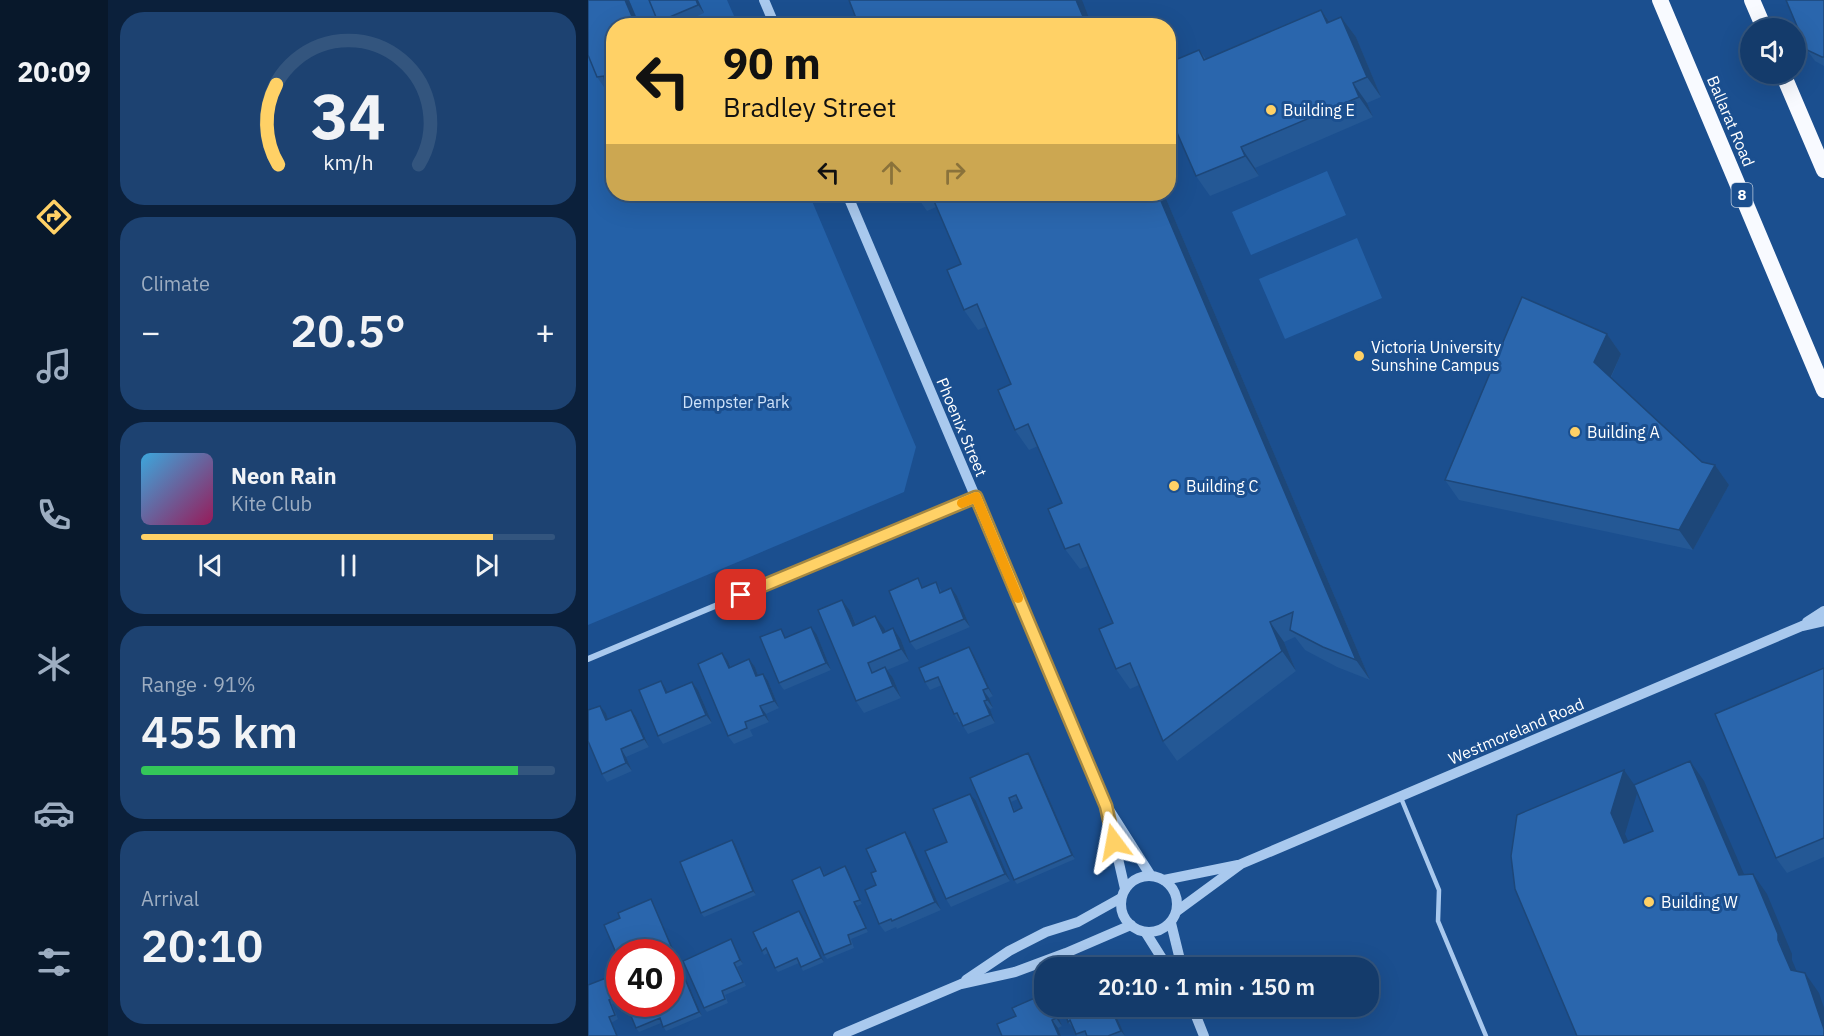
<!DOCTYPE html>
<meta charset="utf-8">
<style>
body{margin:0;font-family:"IBM Plex Sans",sans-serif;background:#1d4271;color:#f1f3f6;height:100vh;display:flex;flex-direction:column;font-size:22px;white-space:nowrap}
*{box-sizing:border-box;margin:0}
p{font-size:20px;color:#9dadc1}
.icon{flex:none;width:33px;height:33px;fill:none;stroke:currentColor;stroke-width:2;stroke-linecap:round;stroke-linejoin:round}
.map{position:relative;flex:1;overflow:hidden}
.drawer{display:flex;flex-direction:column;gap:12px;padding:12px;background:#0b203b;width:480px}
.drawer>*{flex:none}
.guide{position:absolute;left:18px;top:18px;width:570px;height:183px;border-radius:24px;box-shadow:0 6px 24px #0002,0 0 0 2px #33557e;background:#ffd166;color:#111;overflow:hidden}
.buttons{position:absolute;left:1152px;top:18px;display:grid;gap:12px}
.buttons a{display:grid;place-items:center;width:66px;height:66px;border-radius:50%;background:#143b6b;box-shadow:0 6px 24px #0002,0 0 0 2px #33557e;font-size:30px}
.speed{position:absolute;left:18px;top:939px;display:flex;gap:12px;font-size:30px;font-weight:700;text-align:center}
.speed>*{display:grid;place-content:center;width:78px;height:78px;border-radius:50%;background:#143b6b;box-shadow:0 6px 24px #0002,0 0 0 2px #33557e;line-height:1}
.speed .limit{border:9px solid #d22;background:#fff;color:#111}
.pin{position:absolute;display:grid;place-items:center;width:51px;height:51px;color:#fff;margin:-26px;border-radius:12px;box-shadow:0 3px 9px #0006}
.me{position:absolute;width:66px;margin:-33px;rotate:347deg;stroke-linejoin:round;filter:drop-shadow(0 0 4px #0008)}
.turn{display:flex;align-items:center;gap:21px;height:126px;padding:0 18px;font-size:27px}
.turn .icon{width:78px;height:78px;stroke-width:2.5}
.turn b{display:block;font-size:42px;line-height:51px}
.lanes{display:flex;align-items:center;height:57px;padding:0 18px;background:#0003;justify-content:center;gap:30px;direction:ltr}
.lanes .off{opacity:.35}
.big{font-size:45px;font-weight:600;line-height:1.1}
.drawer .tile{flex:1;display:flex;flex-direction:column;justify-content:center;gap:9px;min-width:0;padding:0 21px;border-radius:24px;background:#1d4271}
.drawer .dial{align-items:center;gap:0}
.dial svg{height:156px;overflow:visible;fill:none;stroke:#33557e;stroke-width:7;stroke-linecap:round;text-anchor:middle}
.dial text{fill:#f1f3f6;stroke:none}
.song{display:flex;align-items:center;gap:18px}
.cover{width:72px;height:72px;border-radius:9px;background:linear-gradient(135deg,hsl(200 70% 55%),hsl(330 70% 35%))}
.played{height:6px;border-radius:3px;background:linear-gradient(90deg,#ffd166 85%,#33557e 85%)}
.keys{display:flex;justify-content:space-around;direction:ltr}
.heat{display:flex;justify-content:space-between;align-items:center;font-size:33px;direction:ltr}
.charge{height:9px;border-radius:4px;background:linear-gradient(90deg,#34c759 91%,#33557e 0)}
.trip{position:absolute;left:446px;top:957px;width:345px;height:60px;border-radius:24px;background:#143b6b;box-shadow:0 6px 24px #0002,0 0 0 2px #33557e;font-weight:600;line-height:60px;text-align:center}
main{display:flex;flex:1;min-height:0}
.tabs{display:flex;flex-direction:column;width:108px;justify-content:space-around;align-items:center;background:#08182b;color:#9dadc1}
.tabs .icon{width:42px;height:42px}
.tabs .selected{color:#ffd166}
.tabs b{font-size:27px;color:#f1f3f6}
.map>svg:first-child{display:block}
.green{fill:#2461a8}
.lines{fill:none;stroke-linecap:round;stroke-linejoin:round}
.service{stroke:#a9c9ee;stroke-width:4.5}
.minor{stroke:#a9c9ee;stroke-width:6}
.tertiary{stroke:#a9c9ee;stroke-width:10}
.trunk{stroke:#f8faff;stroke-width:16}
.wall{fill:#245895;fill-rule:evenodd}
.shaded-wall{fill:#1d4779}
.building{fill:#2a66ad;stroke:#1d4779;stroke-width:1.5;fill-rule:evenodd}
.route-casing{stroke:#a68842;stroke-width:15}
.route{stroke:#ffd166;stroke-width:10}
.slow{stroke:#f59e0b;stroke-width:10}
.poi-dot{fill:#ffd166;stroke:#1b4f8f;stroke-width:2}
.labels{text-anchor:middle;stroke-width:6;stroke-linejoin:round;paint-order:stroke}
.shield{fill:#1b4f8f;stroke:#bbcadd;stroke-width:1.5}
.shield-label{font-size:15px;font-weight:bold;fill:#fff}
.poi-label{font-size:16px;fill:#fff;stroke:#1b4f8f;text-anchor:start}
.street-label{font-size:16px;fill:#fff;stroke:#1b4f8f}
.park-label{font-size:16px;fill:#cfe3fa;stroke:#1b4f8f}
</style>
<main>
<nav class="tabs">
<b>20:09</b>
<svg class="icon selected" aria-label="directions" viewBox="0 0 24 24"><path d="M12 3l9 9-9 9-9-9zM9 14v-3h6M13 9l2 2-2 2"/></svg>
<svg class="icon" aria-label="music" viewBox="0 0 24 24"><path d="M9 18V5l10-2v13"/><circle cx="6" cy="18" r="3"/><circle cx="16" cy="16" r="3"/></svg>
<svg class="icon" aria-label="phone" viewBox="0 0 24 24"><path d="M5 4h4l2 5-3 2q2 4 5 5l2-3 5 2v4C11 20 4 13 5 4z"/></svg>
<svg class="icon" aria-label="climate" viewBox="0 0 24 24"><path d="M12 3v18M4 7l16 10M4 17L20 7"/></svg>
<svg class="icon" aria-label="car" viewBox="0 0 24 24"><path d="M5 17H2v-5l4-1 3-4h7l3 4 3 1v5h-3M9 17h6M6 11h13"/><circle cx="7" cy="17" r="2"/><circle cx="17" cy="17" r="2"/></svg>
<svg class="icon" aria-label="filters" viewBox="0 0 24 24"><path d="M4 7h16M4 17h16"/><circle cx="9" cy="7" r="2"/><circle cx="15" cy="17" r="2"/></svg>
</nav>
<section class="drawer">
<div class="tile dial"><svg viewBox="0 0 100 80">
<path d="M14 69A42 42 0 1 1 86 69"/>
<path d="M14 69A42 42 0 0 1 13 28" stroke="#ffd166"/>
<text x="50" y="56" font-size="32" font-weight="700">34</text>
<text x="50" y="72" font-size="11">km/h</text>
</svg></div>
<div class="tile"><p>Climate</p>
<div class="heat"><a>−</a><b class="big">20.5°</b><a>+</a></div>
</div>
<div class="tile">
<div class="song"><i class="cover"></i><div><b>Neon Rain</b><p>Kite Club</p></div></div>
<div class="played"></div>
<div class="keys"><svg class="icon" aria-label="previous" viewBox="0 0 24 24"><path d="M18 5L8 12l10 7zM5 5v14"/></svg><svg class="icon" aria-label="pause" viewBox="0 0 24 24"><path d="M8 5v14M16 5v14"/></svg><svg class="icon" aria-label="next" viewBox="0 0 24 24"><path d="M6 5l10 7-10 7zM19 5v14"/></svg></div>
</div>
<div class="tile"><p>Range · 91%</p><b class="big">455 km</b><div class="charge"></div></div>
<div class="tile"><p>Arrival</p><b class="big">20:10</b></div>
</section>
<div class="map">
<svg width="1236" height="1036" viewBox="0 0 1236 1036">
<rect width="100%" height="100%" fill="#1b4f8f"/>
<g class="green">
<polygon points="0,0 139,0 150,25 26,26 26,194 221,194 328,447 316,492 0,625"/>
<polygon points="739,171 758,215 663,255 644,212"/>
<polygon points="769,238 794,298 697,339 671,279"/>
</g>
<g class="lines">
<polyline class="service" points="813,798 851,890 850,921 898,1036"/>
<polyline class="minor" points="0,659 388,497"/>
<g class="tertiary">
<polyline points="176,0 187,26"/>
<polyline points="259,194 518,805 563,876"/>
<polyline points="1219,622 1236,611"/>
<polyline points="520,815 537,889"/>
<circle cx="561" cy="904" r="28"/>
<polyline points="576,880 650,865"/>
<polyline points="589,911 653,864 1214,626 1236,621"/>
<polyline points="583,923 594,968"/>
<polyline points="558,933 580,968"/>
<polyline points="378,980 421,951 458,932 490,922 533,898"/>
<polyline points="604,1006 616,1036"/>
<polyline points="250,1036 373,984 427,972 478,953 543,925"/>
</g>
<g class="trunk">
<polyline points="1072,0 1236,390"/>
<polyline points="1164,0 1176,28"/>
<polyline points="1195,74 1236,170"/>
</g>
</g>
<g class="wall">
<polygon points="0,0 41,0 52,26 26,26 18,90 9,77"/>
<polygon points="110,0 116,13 87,26 73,26 70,22"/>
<polygon points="1236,0 1236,66 1227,61 1219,50"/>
<polygon points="733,10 742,22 753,17 768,37 793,97 779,103 785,117 667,168 671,176 622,196 608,176 611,50 618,59"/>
<polygon points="327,194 576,194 782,680 749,667 717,650 707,637 696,642 708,671 589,761 575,741 551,685 542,689 528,669 525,623 500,566 492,569 477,549 474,503 450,446 441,450 427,430 423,384 399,326 390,330 376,310 373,264 348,207 339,211"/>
<polygon points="1019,334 1033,354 1023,378 1114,462 1127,465 1141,485 1105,550 871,500 857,480"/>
<polygon points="348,582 354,592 369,596 382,627 328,650 322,642 336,587"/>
<polygon points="262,611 268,624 287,616 297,632 313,640 321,661 299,670 305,678 313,698 276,713 268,701"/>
<polygon points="229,635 243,670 196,690 191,683 199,637"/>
<polygon points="381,647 386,655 405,696 401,698 405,708 402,709 407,723 380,734 375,726 373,722 371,722 366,714 354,685 342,690 337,682"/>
<polygon points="134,653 140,661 143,667 161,659 167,667 170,675 180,681 191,708 178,714 181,722 162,730 165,736 146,744 140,736"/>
<polygon points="1236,668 1236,857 1199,873 1188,858"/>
<polygon points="104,682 110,690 124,723 75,744 70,736 78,689 80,693"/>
<polygon points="12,706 18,713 20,719 43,710 48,717 61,747 38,757 44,771 19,782 14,774"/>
<path d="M443 757 487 859 429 884 426 880 382 778ZM430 799 434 808 427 811 423 802Z"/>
<polygon points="388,801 422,881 363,907 358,899 359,842"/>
<polygon points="317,832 322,840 353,910 309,929 308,927 297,932 291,924 288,871"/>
<polygon points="147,844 168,895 116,917 113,913"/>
<polygon points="260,870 274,904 269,906 280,932 263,939 266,948 239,959 236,955 235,871 237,875"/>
<polygon points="65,903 114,1016 78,1031 73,1023 51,1032 48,1028 82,1004"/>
<polygon points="211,911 214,915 236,962 215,971 211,963 190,972 187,968 180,953 176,955 174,951"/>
<polygon points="143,939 145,943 155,964 149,967 158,986 137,995 140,1003 119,1012 116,1008"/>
<polygon points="20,982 29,1002 24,1004 30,1019 0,1036"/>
<polygon points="466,1006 474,1026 470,1028 473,1036 414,1036"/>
<polygon points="475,1006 530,1006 531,1009 526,1011 537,1036 489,1036 486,1029 480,1022"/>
</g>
<g class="shaded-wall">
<polygon points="37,0 41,0 52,26 48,26"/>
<polygon points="108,0 110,0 116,13 110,5"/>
<polygon points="488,0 494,0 504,26 499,26"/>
<polygon points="733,10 747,30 739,23"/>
<polygon points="753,17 768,37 793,97 779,77"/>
<polygon points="765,83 779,103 785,117 771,97"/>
<polygon points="653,147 667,168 671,176 657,156"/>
<polygon points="570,194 576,194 782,680 768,660"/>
<polygon points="1019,334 1033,354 1020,383 1006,362"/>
<polygon points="1127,465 1141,485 1105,550 1091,530"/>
<polygon points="363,588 369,596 382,627 376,619"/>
<polygon points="254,600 262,611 273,637 265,626"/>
<polygon points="287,616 296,628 303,644 295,633"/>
<polygon points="682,622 696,642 708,671 694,651"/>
<polygon points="223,627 229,635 243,670 238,663"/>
<polygon points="305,628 313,640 321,661 313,649"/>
<polygon points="381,647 386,655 405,696 400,688"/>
<polygon points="134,653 140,661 146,676 141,668"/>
<polygon points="161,659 167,667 173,684 168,676"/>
<polygon points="297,667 305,678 313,698 305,686"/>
<polygon points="175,674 180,681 191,708 186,701"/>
<polygon points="73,681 78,689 84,701 78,693"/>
<polygon points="104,682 110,690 124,723 118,715"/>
<polygon points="395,690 401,698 405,708 399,700"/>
<polygon points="396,701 402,709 407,723 402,715"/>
<polygon points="12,706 18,713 23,728 18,720"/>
<polygon points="172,706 178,714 181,722 176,715"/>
<polygon points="43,710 48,717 61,747 56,739"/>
<polygon points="33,749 38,757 44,771 38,763"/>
<polygon points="440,753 443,757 487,859 484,855"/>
<polygon points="1102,761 1116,781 1165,895 1151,875"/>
<polygon points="1036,770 1050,790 1037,834 1050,863 1036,843 1023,813"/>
<polygon points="382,794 388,801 422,881 417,874"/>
<polygon points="317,832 322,840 353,910 347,902"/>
<polygon points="144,840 147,844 168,895 165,891"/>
<polygon points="257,866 260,870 274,904 272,900"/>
<polygon points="1165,874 1179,894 1204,954 1204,960 1217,991 1203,970"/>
<polygon points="63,899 65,903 114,1016 111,1012"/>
<polygon points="266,902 269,906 280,932 278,928"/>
<polygon points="211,911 214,915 236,962 233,958"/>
<polygon points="143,939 145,943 155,964 152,960"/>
<polygon points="1217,973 1231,993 1236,1008 1236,1029"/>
<polygon points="18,978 20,982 29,1002 26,998"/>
<polygon points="464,1006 466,1006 474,1026 468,1018"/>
<polygon points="522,1006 526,1011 537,1036 533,1031"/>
<polygon points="464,1020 470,1028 473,1036 471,1036"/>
</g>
<g class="building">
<polygon points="0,0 37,0 48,26 26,26 26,142 16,76 9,77 0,55"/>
<polygon points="61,0 108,0 110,5 70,22"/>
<polygon points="261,0 488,0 499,26 271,26"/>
<polygon points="1198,0 1236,0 1236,57 1234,57 1219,50"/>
<polygon points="733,10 739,23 753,17 779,77 765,83 771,97 653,147 657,156 608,176 580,112 580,63 611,50 616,60"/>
<polygon points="343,194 570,194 768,660 735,647 702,630 705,612 682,622 694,651 575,741 542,663 528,669 511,629 525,623 491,544 477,549 460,509 474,503 440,424 427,430 410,390 423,384 389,304 376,310 359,270 373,264"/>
<polygon points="934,297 1019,334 1006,362 1114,462 1127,465 1091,530 857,480"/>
<polygon points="330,578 334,588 348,582 352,593 363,588 376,619 322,642 301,591"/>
<polygon points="254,600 265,626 287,616 295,633 305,628 313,649 280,663 284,673 297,667 305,686 268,701 230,610"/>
<polygon points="223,627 238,663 191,683 172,637 193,629 197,638"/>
<polygon points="381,647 400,688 395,690 399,700 396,701 402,715 375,726 369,713 366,714 350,677 337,682 331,668"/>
<polygon points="134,653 141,668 161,659 168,676 175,674 186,701 172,706 176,715 157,722 159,728 140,736 110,664"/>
<polygon points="1236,668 1236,838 1188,858 1127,714"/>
<polygon points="73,681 78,693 104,682 118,715 70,736 51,690"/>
<polygon points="12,706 18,720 43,710 56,739 33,749 38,763 14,774 0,741 0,710"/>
<path d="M440 753 484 855 426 880 382 778ZM428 795 434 808 426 812 421 798Z"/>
<polygon points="1102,761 1151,875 1165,874 1190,934 1190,940 1203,970 1217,973 1236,1029 1236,1036 989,1036 927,889 923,856 929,815 1036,770 1023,813 1036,843 1065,831 1046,785"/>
<polygon points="382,794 417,874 358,899 337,851 359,842 345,809"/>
<polygon points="317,832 347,902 304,921 303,919 291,924 277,890 288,885 283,873 288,871 278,849"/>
<polygon points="144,840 165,891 113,913 92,862"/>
<polygon points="257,866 272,900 266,902 278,928 260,935 263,944 236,955 204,880 232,867 236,876"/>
<polygon points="63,899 111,1012 75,1027 72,1018 48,1028 38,1004 82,1004 82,952 32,952 32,962 16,925 32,918 30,913"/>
<polygon points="211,911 233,958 213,967 209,958 187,968 178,948 174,951 165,932"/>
<polygon points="143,939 152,960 146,963 155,982 134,991 137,999 116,1008 95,961"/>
<polygon points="18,978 26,998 21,1000 27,1015 21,1017 29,1036 0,1036 0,985"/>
<polygon points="456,994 456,1006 464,1006 468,1018 464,1020 471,1036 414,1036 409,1024 428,1016 424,1008"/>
<polygon points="475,1006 522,1006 533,1031 520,1036 499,1036 497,1031 488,1034 482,1020 480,1022"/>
</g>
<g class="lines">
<defs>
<polyline id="route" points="153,595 388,497 518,806 526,842"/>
</defs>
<use href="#route" class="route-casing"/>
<use href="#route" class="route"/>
<polyline class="slow" points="374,503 388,497 430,598"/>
</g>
<g class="poi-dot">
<circle cx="683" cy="110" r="6"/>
<circle cx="771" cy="356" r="6"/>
<circle cx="987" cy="432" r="6"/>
<circle cx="586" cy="486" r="6"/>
<circle cx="1061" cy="902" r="6"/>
</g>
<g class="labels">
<rect class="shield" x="1143.5" y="183" width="21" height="24" rx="4.5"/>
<g class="shield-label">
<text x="1154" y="200">8</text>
</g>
<g class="poi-label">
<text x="695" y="116">Building E</text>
<text x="783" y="353">Victoria University<tspan x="783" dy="18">Sunshine Campus</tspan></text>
<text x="999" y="438">Building A</text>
<text x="598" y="492">Building C</text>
<text x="1073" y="908">Building W</text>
</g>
<g class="street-label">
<text transform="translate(1143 121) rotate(67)" y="6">Ballarat Road</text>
<text transform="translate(374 427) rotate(67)" y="6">Phoenix Street</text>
<text transform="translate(928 731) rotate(-23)" y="6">Westmoreland Road</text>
</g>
<g class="park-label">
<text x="148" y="408">Dempster Park</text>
</g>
</g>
</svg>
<div class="buttons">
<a><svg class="icon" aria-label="sound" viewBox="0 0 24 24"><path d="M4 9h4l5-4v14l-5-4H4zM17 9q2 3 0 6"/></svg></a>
</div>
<div class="speed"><div class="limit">40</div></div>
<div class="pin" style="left:153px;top:595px;background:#d93025"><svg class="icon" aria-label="arrive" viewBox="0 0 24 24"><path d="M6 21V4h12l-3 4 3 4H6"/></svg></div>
<svg class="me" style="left:526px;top:842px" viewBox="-20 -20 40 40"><path d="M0-17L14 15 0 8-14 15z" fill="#ffd166" stroke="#fff" stroke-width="4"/></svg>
<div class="trip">20:10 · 1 min · 150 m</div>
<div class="guide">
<div class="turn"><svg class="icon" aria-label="left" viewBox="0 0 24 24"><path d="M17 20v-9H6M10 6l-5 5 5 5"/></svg><div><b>90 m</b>Bradley Street</div></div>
<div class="lanes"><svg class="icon" aria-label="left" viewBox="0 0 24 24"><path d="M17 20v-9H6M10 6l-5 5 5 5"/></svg><svg class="icon off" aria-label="ahead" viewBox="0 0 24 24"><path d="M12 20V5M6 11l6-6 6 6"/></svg><svg class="icon off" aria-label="right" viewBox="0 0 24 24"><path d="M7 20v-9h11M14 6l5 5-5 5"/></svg></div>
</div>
</div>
</main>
